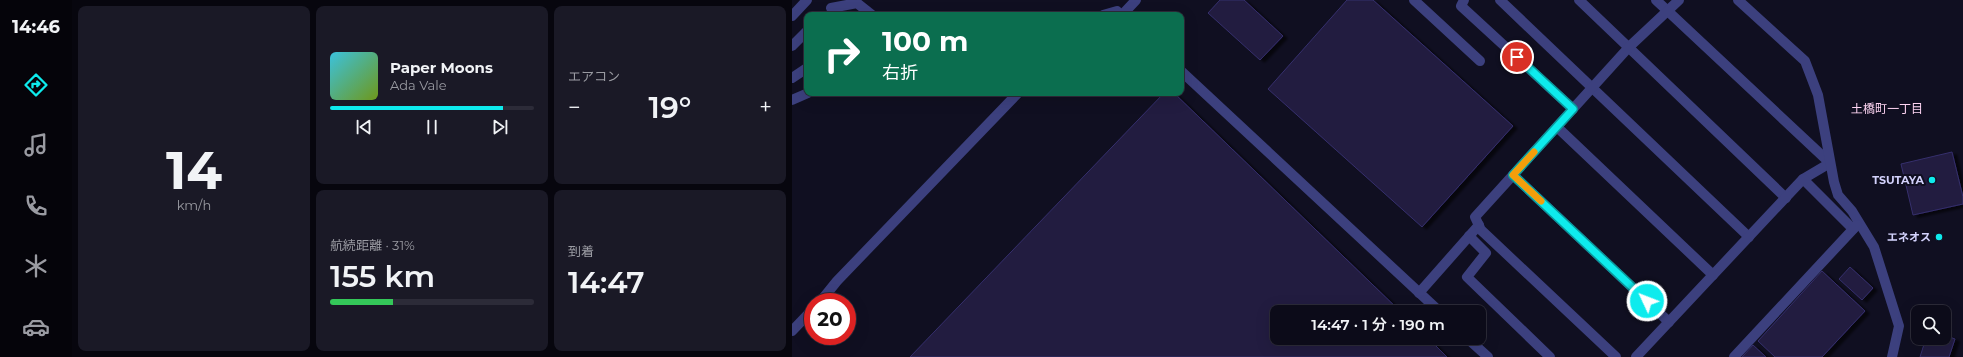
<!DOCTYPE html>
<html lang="ja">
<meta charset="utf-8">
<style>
body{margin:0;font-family:Montserrat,"Noto Sans JP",sans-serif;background:#1a1926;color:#f1f3f6;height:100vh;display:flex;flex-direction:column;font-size:15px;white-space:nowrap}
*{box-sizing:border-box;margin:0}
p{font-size:13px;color:#9a9ba2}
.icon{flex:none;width:22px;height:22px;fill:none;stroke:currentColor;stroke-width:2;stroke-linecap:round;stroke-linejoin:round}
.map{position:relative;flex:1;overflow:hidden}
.panel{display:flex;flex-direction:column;gap:6px;padding:6px;background:#07060e;width:720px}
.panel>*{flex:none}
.hud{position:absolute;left:12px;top:12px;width:380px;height:84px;border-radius:8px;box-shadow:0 4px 16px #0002,0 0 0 1px #2c2b38;background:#0b6e4f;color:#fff;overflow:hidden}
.controls{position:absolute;left:1119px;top:305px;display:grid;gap:8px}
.controls a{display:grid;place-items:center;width:40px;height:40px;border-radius:8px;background:#0c0b19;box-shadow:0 4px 16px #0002,0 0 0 1px #2c2b38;font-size:20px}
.speed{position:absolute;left:12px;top:293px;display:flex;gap:8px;font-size:20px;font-weight:700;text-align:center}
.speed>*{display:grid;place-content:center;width:52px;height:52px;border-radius:50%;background:#0c0b19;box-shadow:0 4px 16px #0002,0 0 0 1px #2c2b38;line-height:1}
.speed .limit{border:6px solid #d22;background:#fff;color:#111}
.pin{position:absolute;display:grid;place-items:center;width:34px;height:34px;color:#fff;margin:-17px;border:2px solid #fff;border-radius:50%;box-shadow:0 1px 4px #0007}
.me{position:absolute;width:44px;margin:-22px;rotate:313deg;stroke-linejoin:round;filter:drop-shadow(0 0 3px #0008)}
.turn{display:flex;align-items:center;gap:14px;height:84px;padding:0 12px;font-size:18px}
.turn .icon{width:52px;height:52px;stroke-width:2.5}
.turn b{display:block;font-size:28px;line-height:34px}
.big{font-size:30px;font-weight:600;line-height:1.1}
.panel .tile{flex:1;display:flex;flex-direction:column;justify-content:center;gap:6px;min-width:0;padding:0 14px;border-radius:8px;background:#1a1926}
.panel .dial{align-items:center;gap:0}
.dial b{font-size:52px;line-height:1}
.song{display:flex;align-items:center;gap:12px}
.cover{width:48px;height:48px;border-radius:6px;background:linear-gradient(135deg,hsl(190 70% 55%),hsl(80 70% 35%))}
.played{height:4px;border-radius:2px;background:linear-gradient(90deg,#0eebed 85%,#2c2b38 85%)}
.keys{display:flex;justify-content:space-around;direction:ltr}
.heat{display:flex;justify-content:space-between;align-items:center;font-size:22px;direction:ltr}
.charge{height:6px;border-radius:3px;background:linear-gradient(90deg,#34c759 31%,#2c2b38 0)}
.panel .tiles{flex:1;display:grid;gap:6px;grid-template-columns:repeat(3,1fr)}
.tile:first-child{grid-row:span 2}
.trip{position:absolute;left:478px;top:305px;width:216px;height:40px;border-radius:8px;background:#0c0b19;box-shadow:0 4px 16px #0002,0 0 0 1px #2c2b38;font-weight:600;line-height:40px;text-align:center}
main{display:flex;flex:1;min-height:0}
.tab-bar{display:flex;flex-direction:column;width:72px;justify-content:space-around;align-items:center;background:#05040a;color:#9a9ba2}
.tab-bar .icon{width:28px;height:28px}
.tab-bar .current{color:#0eebed}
.tab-bar b{font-size:18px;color:#f1f3f6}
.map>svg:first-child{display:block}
.building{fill:#201c41;stroke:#362f6c;filter:url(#shadow)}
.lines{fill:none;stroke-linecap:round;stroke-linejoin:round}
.minor{stroke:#3c407e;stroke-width:10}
.route-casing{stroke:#09999a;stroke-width:10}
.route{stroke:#0eebed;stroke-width:7}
.slow{stroke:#f59e0b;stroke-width:7}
.poi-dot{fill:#0eebed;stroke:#100f21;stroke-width:1.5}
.labels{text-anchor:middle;stroke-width:4;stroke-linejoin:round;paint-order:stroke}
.poi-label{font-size:11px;font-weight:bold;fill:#d3d2fc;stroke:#100f21;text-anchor:end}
.neighbourhood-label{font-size:12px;fill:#fdd4f2;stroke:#100f21}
</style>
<main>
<nav class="tab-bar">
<b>14:46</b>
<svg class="icon current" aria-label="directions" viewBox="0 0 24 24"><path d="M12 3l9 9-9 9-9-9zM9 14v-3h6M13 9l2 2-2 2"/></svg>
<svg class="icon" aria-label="music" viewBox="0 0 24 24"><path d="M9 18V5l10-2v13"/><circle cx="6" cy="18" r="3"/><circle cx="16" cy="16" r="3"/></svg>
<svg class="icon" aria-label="phone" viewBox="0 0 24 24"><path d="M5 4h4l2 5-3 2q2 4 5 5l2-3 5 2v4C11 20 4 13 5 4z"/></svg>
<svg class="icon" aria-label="climate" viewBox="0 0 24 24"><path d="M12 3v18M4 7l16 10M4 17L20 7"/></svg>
<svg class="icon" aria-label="car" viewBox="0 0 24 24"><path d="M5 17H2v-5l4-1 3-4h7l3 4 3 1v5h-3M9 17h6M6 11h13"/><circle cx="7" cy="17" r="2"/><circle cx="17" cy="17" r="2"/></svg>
</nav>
<section class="panel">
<div class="tiles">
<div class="tile dial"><b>14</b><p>km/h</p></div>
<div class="tile">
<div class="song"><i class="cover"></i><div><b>Paper Moons</b><p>Ada Vale</p></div></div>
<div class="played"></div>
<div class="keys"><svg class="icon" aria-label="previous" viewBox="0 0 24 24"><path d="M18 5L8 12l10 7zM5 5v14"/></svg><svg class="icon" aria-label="pause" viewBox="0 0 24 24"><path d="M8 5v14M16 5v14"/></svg><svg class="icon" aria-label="next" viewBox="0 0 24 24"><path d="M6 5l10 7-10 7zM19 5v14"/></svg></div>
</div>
<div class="tile"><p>エアコン</p>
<div class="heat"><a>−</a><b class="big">19°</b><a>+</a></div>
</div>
<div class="tile"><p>航続距離 · 31%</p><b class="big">155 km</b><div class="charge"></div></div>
<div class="tile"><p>到着</p><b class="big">14:47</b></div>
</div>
</section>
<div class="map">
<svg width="1171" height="357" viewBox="0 0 1171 357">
<defs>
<filter id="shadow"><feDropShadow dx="4.5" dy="2.5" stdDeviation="1" flood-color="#0009"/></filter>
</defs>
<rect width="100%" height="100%" fill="#100f21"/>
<g class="building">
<polygon points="428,0 452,0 491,36 468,60 416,13"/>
<polygon points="555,0 581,0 721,126 630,227 476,89"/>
<polygon points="372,93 382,93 609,312 485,312 485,338 636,338 655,357 118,357"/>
<polygon points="1160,152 1171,197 1171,204 1121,215 1109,164"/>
<polygon points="1058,267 1081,288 1070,300 1047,279"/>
<polygon points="1030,271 1073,311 1030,357 983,357 966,341"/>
<polygon points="1152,335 1163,339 1157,357 1128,357 1134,338 1152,338"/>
<polygon points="961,345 974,357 950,357"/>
</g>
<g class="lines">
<g class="minor">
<polyline points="622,0 688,61"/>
<polyline points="672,0 669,6 781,109"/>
<polyline points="708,0 957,237"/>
<polyline points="787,0 994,198"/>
<polyline points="864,0 1038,163 1011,179"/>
<polyline points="946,0 1013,61 1026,95 1042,182 1046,195 1060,211 1082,247 1107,326 1100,357"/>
<polyline points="39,8 65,3 80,15"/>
<polyline points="311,15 325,11 329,15"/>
<polyline points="330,15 344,0"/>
<polyline points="0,16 15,0"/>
<polyline points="0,46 15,31"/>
<polyline points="389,71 648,312"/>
<polyline points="0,78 15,68"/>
<polyline points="0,100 16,93"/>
<polyline points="765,127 921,275"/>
<polyline points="721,175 877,322"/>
<polyline points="677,236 694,253 675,277 758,357"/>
<polyline points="627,293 687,225"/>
<polyline points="28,302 45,281 226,93"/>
<polyline points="0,331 21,309"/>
<polyline points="675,338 696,357"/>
<polyline points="824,357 689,230 683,217 837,47 887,0"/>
<polyline points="844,357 1011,179 1061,229"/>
<polyline points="942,357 1065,225"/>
</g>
</g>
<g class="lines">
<defs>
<polyline id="route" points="725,57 781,109 721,175 855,301"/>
</defs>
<use href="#route" class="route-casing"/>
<use href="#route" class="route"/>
<polyline class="slow" points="742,152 721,175 749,201"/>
</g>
<g class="poi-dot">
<circle cx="1140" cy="180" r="4"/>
<circle cx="1147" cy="237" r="4"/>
</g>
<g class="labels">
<g class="poi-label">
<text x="1132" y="184">TSUTAYA</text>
<text x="1139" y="241">エネオス</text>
</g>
<g class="neighbourhood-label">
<text x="1095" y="113">土橋町一丁目</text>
</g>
</g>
</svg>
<div class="controls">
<a><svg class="icon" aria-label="search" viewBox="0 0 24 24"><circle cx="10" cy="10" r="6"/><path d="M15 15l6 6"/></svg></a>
</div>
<div class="speed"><div class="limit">20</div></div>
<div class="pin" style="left:725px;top:57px;background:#d93025"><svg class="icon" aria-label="arrive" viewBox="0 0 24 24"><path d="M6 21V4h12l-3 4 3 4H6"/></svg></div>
<svg class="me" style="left:855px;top:301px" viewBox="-20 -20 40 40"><circle r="17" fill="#0eebed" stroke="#fff" stroke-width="3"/><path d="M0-11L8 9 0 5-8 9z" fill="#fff"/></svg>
<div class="trip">14:47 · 1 分 · 190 m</div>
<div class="hud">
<div class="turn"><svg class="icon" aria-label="right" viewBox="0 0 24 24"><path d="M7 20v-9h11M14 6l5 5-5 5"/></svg><div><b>100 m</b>右折</div></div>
</div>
</div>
</main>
